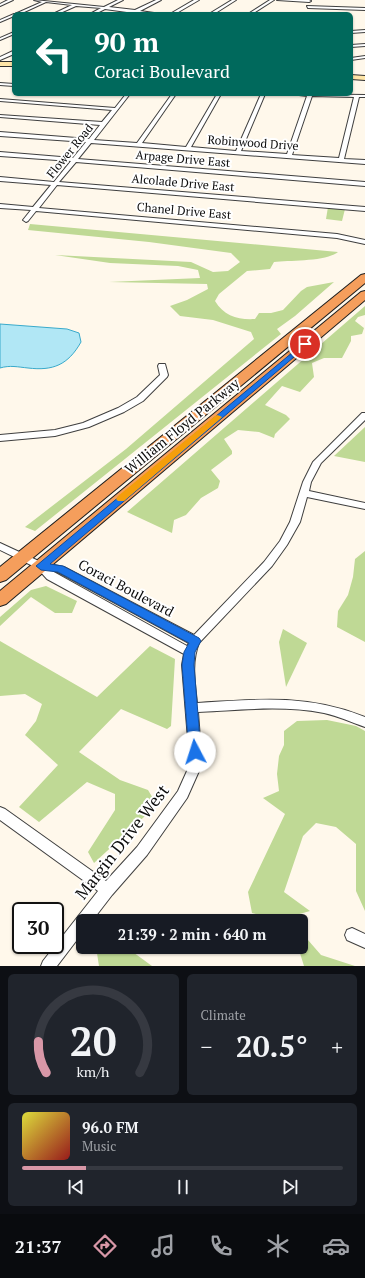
<!DOCTYPE html>
<meta charset="utf-8">
<style>
body{margin:0;font-family:"PT Serif",serif;background:#20242c;color:#f1f3f6;height:100vh;display:flex;flex-direction:column;font-size:15px;white-space:nowrap}
*{box-sizing:border-box;margin:0}
p{font-size:13px;color:#9ea1a6}
.icon{flex:none;width:22px;height:22px;fill:none;stroke:currentColor;stroke-width:2;stroke-linecap:round;stroke-linejoin:round}
.map{position:relative;height:966px;overflow:hidden}
.drawer{display:flex;flex-direction:column;gap:8px;padding:8px;background:#0d0f14;flex:1}
.drawer>*{flex:none}
.top-card{position:absolute;left:12px;top:12px;width:341px;height:84px;border-radius:6px;box-shadow:0 1px 3px #0004;background:#00695c;color:#fff;overflow:hidden}
.speed{position:absolute;left:12px;top:902px;display:flex;gap:8px;font-size:20px;font-weight:700;text-align:center}
.speed>*{display:grid;place-content:center;width:52px;height:52px;border-radius:50%;background:#171b24;box-shadow:0 1px 3px #0004;line-height:1}
.speed .limit{border:2px solid #111;border-radius:6px;background:#fff;color:#111}
.pin{position:absolute;display:grid;place-items:center;width:34px;height:34px;color:#fff;margin:-17px;border:2px solid #fff;border-radius:50%;box-shadow:0 1px 4px #0007}
.me{position:absolute;width:44px;margin:-22px;rotate:355deg;stroke-linejoin:round;filter:drop-shadow(0 0 3px #0008)}
.turn{display:flex;align-items:center;gap:14px;height:84px;padding:0 16px;font-size:18px}
.turn .icon{width:52px;height:52px;stroke-width:2.5}
.turn b{display:block;font-size:28px;line-height:34px}
.big{font-size:30px;font-weight:700;line-height:1.1}
.drawer .tile{flex:1;display:flex;flex-direction:column;justify-content:center;gap:6px;min-width:0;padding:0 14px;border-radius:6px;background:#20242c}
.drawer .dial{align-items:center;gap:0}
.dial svg{height:104px;overflow:visible;fill:none;stroke:#363941;stroke-width:7;stroke-linecap:round;text-anchor:middle}
.dial text{fill:#f1f3f6;stroke:none}
.song{display:flex;align-items:center;gap:12px}
.cover{width:48px;height:48px;border-radius:6px;background:linear-gradient(135deg,hsl(60 70% 55%),hsl(0 70% 35%))}
.played{height:4px;border-radius:2px;background:linear-gradient(90deg,#d897a7 20%,#363941 20%)}
.keys{display:flex;justify-content:space-around;direction:ltr}
.heat{display:flex;justify-content:space-between;align-items:center;font-size:22px;direction:ltr}
.drawer .tiles{flex:1;display:grid;gap:8px;grid-template-columns:1fr 1fr}
.tile:last-child{grid-column:span 2}
.trip{position:absolute;left:76px;top:914px;width:232px;height:40px;border-radius:6px;background:#171b24;box-shadow:0 1px 3px #0004;font-weight:700;line-height:40px;text-align:center}
.tabs{display:flex;height:64px;justify-content:space-around;align-items:center;background:#090b0e;color:#9ea1a6}
.tabs .icon{width:28px;height:28px}
.tabs .active{color:#d897a7}
.tabs b{font-size:18px;color:#f1f3f6}
.map>svg:first-child{display:block}
.forest{fill:#bfd995}
.water{fill:#b1e7f5;stroke:#39aacb}
.lines{fill:none;stroke-linecap:round;stroke-linejoin:round}
.minor-casing{stroke:#3f3f3f;stroke-width:2}
.secondary-casing{stroke:#2e2e2e;stroke-width:2}
.trunk-casing{stroke:#1d1d1d;stroke-width:2}
.minor{fill:#fff;fill-rule:evenodd}
.secondary{fill:#fee5a7;fill-rule:evenodd}
.trunk{fill:#f59e5c;fill-rule:evenodd}
.route{fill:#1a73e8;stroke:#114b97}
.slow{fill:#f59e0b}
.labels{text-anchor:middle;stroke-width:4;stroke-linejoin:round;paint-order:stroke}
.far-street-label{font-size:12px;fill:#0c0c0c;stroke:#fff}
.street-label{font-size:14px;fill:#0c0c0c;stroke:#fff}
.near-street-label{font-size:17px;fill:#0c0c0c;stroke:#fff}
</style>
<div class="map">
<svg width="365" height="966" viewBox="0 0 365 966">
<rect width="100%" height="100%" fill="#fff8eb"/>
<g class="forest">
<polygon points="328,207 345,209 342,221 326,219"/>
<path d="M30 224 338 252C325 262 290 260 274 262L270 269 247 271 219 294 215 301C224 316 238 320 255 319L259 313H271L283 310 301 291 307 287 334 282 295 316 277 329 281 334 35 531 25 527 126 449 254 339 251 332 213 320 180 316 170 306 187 300 208 289 207 284 109 282 200 278 198 270 178 266 110 263 55 255 191 262 213 272 228 271 240 262 231 253 149 242 28 230Z"/>
<polygon points="365,306 365,315 358,317 355,321 364,328 362,334 351,336 351,341 342,358 324,358 312,363 314,377 300,392 282,386 265,405 286,415 290,419 275,434 274,438 259,432 238,430 224,439 232,451 232,454 211,470 220,481 218,488 201,498 186,515 174,520 172,533 127,512"/>
<polygon points="365,427 365,462 334,456"/>
<polygon points="365,551 365,642 337,627 338,611 348,595 353,577 355,559"/>
<polygon points="46,586 77,601 72,613 55,613 31,597 0,626 0,617 31,590"/>
<polygon points="283,629 307,643 286,687 279,642"/>
<polygon points="0,641 97,697 150,646 175,659 171,726 167,729 121,709 79,752 120,780 148,790 157,805 94,863 88,852 115,810 115,794 87,782 39,822 19,807 58,765 25,735 36,721 42,704 25,694 0,696"/>
<polygon points="327,720 356,726 365,731 365,911 356,891 356,844 336,827 316,823 303,836 284,892 310,911 289,917 292,921 283,921 252,913 248,892 285,814 263,798 279,791 277,774 279,756 284,745 284,731 297,721"/>
<polygon points="301,932 321,955 355,966 304,966 298,947 301,947"/>
<polygon points="96,947 126,947 152,966 99,966"/>
</g>
<path class="water" d="M0 324 67 329 79 333 81 342C68 365 53 371 28 368 18 367 10 365 0 368Z"/>
<g class="lines">
<defs>
<g id="minor">
<polygon points="8,0 13,0 0,6 0,4"/>
<polygon points="34,0 104,7 118,0 123,0 109,7 135,10 156,0 161,0 140,11 161,14 134,13 105,9 95,14 90,14 101,8 76,6 58,14 53,14 72,5 46,2 20,14 15,14 42,2"/>
<polygon points="194,0 199,0 175,14 170,14"/>
<polygon points="232,0 236,0 214,14 209,14"/>
<polygon points="270,0 274,0 252,14 248,14"/>
<polygon points="277,0 309,0 311,1 309,2"/>
<polygon points="307,6 365,8 365,10 308,8"/>
<polygon points="14,14 14,16 0,22 0,20"/>
<polygon points="365,30 365,32 351,33 351,31"/>
<polygon points="14,32 14,34 0,40 0,38"/>
<polygon points="365,44 365,46 351,47 351,45"/>
<polygon points="13,51 14,51 14,54 0,60 0,57"/>
<polygon points="365,56 365,58 351,60 351,58"/>
<polygon points="0,83 14,84 14,86 0,85"/>
<path d="M126 94H130L94 140 137 143 172 94H176L142 143 186 147 217 94H221L191 147 236 151 261 94H265L241 151 287 154 307 96 291 94 365 95V97H359L344 159 365 160V164L91 143 78 159 365 182V186L76 162 59 182 365 207V211L57 185 39 208 337 234 365 240V244L337 238 36 211 28 221 26 222 23 220 31 210 0 208V204L33 207 51 185 0 181V177L54 182 71 161 0 156V152L73 158 86 142 0 136V132L89 139 100 125 0 117V115L102 122 112 110 0 101V99L115 108ZM312 96 354 97 339 158 292 155Z"/>
<polygon points="159,364 165,364 168,375 167,377 143,401 124,412 89,427 55,436 0,441 0,435 55,430 83,423 118,408 137,397 160,375 158,366"/>
<path d="M362 413H365V420L321 463 311 482 309 491 365 503V509L307 497 300 522 287 545 272 566 199 643C191 663 195 683 197 703 257 699 308 694 365 717V727C351 722 338 716 324 713 283 705 239 710 198 712L201 752 199 771 187 798 147 855 112 895 92 921H83V932L57 966H41L43 961 98 891 0 820V807L5 809 106 881 137 847 178 791 187 771 189 752 182 665 184 654 47 579 37 568 0 550V543L43 563 64 567 194 635 264 562 280 541 290 522 303 482 313 462ZM52 571 58 572 189 643 187 646Z"/>
<polygon points="352,928 365,934 365,948 347,940 345,935 347,930"/>
</g>
<g id="secondary">
<rect x="0" y="62" width="14" height="4"/>
<polygon points="351,75 365,76 365,80 351,79"/>
</g>
<g id="trunk">
<polygon points="365,274 365,283 6,580 0,582 0,567 361,275"/>
<polygon points="365,291 365,300 6,604 0,606 0,591 361,292"/>
</g>
</defs>
<use href="#minor" class="minor-casing"/>
<use href="#secondary" class="secondary-casing"/>
<use href="#trunk" class="trunk-casing"/>
<use href="#minor" class="minor"/>
<use href="#secondary" class="secondary"/>
<use href="#trunk" class="trunk"/>
</g>
<polygon class="route" points="305,342 307,343 307,346 50,564 63,566 199,638 201,641 195,652 194,665 201,752 200,755 195,757 191,755 189,752 182,665 184,652 189,643 58,572 41,570 36,566"/>
<polygon class="slow" points="217,415 220,416 222,417 220,419 124,501 118,501 116,499 118,496 215,416"/>
<g class="labels">
<g class="far-street-label">
<text transform="translate(253 143) rotate(4)" y="4">Robinwood Drive</text>
<text transform="translate(70 151) rotate(-51)" y="4">Flower Road</text>
<text transform="translate(183 159) rotate(5)" y="4">Arpage Drive East</text>
<text transform="translate(183 183) rotate(5)" y="4">Alcolade Drive East</text>
<text transform="translate(184 211) rotate(5)" y="4">Chanel Drive East</text>
</g>
<g class="street-label">
<text transform="translate(182 426) rotate(-39)" y="5">William Floyd Parkway</text>
<text transform="translate(126 588) rotate(28)" y="5">Coraci Boulevard</text>
</g>
<g class="near-street-label">
<text transform="translate(122 842) rotate(-52)" y="6">Margin Drive West</text>
</g>
</g>
</svg>
<div class="speed"><div class="limit">30</div></div>
<div class="pin" style="left:305px;top:344px;background:#d93025"><svg class="icon" aria-label="arrive" viewBox="0 0 24 24"><path d="M6 21V4h12l-3 4 3 4H6"/></svg></div>
<svg class="me" style="left:195px;top:752px" viewBox="-20 -20 40 40"><circle r="19" fill="#fff"/><path d="M0-13L10 11 0 6-10 11z" fill="#1a73e8"/></svg>
<div class="trip">21:39 · 2 min · 640 m</div>
<div class="top-card">
<div class="turn"><svg class="icon" aria-label="left" viewBox="0 0 24 24"><path d="M17 20v-9H6M10 6l-5 5 5 5"/></svg><div><b>90 m</b>Coraci Boulevard</div></div>
</div>
</div>
<section class="drawer">
<div class="tiles">
<div class="tile dial"><svg viewBox="0 0 100 80">
<path d="M14 69A42 42 0 1 1 86 69"/>
<path d="M14 69A42 42 0 0 1 8 45" stroke="#d897a7"/>
<text x="50" y="56" font-size="32" font-weight="700">20</text>
<text x="50" y="72" font-size="11">km/h</text>
</svg></div>
<div class="tile"><p>Climate</p>
<div class="heat"><a>−</a><b class="big">20.5°</b><a>+</a></div>
</div>
<div class="tile">
<div class="song"><i class="cover"></i><div><b>96.0 FM</b><p>Music</p></div></div>
<div class="played"></div>
<div class="keys"><svg class="icon" aria-label="previous" viewBox="0 0 24 24"><path d="M18 5L8 12l10 7zM5 5v14"/></svg><svg class="icon" aria-label="pause" viewBox="0 0 24 24"><path d="M8 5v14M16 5v14"/></svg><svg class="icon" aria-label="next" viewBox="0 0 24 24"><path d="M6 5l10 7-10 7zM19 5v14"/></svg></div>
</div>
</div>
</section>
<nav class="tabs">
<b>21:37</b>
<svg class="icon active" aria-label="directions" viewBox="0 0 24 24"><path d="M12 3l9 9-9 9-9-9zM9 14v-3h6M13 9l2 2-2 2"/></svg>
<svg class="icon" aria-label="music" viewBox="0 0 24 24"><path d="M9 18V5l10-2v13"/><circle cx="6" cy="18" r="3"/><circle cx="16" cy="16" r="3"/></svg>
<svg class="icon" aria-label="phone" viewBox="0 0 24 24"><path d="M5 4h4l2 5-3 2q2 4 5 5l2-3 5 2v4C11 20 4 13 5 4z"/></svg>
<svg class="icon" aria-label="climate" viewBox="0 0 24 24"><path d="M12 3v18M4 7l16 10M4 17L20 7"/></svg>
<svg class="icon" aria-label="car" viewBox="0 0 24 24"><path d="M5 17H2v-5l4-1 3-4h7l3 4 3 1v5h-3M9 17h6M6 11h13"/><circle cx="7" cy="17" r="2"/><circle cx="17" cy="17" r="2"/></svg>
</nav>
